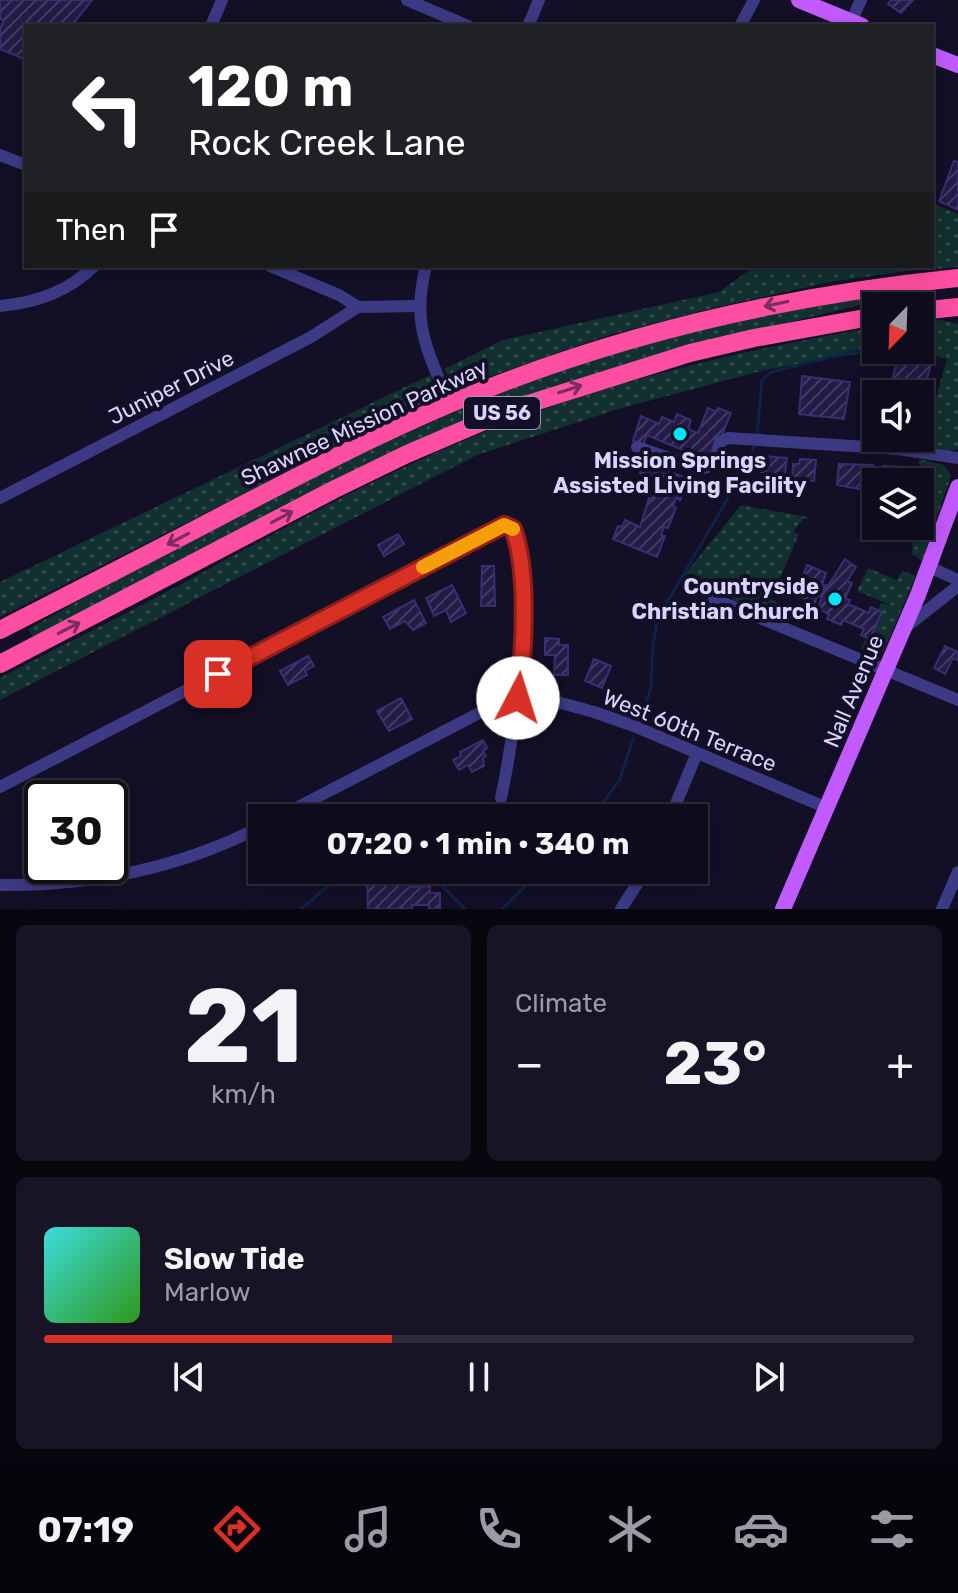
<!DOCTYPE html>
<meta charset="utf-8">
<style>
body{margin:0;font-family:Rubik,sans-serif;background:#171425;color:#f1f3f6;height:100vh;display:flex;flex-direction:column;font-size:30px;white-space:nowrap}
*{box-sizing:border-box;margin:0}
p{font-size:26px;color:#9b9ba3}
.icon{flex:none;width:44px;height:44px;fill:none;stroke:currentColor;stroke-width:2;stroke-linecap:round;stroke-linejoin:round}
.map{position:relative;height:909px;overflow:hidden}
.sheet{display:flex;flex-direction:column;gap:16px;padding:16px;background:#08060f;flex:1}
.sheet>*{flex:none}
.hud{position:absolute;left:24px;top:24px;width:910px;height:244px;border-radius:0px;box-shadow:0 4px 20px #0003,0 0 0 2px #2e2b3b;background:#202124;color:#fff;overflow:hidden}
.needle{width:52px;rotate:203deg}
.tools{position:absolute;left:862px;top:292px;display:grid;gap:16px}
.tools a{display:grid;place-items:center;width:72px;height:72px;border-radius:0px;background:#0e0b1c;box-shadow:0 4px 20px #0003,0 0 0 2px #2e2b3b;font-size:40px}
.speed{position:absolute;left:24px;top:780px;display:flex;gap:16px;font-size:40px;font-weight:700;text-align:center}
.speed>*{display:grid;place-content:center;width:104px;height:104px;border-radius:50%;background:#0e0b1c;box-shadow:0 4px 20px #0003,0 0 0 2px #2e2b3b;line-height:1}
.speed .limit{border:4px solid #111;border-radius:12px;background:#fff;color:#111}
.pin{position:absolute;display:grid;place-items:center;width:68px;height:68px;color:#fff;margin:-34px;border-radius:16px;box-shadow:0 4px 12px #0006}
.me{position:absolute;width:88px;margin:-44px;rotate:5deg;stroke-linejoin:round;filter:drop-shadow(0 0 6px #0008)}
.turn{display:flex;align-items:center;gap:28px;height:168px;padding:0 32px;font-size:36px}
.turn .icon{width:104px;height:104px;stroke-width:2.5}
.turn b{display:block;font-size:56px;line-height:68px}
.then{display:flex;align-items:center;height:76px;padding:0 32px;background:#0003;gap:16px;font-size:30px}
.big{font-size:60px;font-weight:700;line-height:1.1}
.sheet .widget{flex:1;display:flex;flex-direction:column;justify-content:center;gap:12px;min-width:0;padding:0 28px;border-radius:12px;background:#171425}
.sheet .dial{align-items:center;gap:0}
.dial b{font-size:104px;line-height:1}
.song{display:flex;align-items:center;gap:24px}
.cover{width:96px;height:96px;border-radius:12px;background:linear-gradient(135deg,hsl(180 70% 55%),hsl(110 70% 35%))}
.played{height:8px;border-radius:4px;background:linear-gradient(90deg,#d93025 40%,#2e2b3b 40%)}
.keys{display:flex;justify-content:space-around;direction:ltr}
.heat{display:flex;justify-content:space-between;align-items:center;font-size:44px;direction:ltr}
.sheet .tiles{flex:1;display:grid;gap:16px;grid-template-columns:1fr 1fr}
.widget:last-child{grid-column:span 2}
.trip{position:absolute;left:248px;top:804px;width:460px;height:80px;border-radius:0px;background:#0e0b1c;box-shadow:0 4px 20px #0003,0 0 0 2px #2e2b3b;font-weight:700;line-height:80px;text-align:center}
.menu{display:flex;height:128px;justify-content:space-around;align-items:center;background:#06040b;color:#9b9ba3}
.menu .icon{width:56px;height:56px}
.menu .active{color:#d93025}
.menu b{font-size:36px;color:#f1f3f6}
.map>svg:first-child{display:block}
.grass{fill:url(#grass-dots)}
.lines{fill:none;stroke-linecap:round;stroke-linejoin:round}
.stream{stroke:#0c2248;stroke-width:3}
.building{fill:url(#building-hatch);stroke:#3b2d73;stroke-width:2}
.minor{stroke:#3d3a85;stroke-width:12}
.major{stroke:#c25bff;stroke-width:16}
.highway{stroke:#ff4fa3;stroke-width:18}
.oneway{stroke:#7d2c5e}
.route-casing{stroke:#8d1f18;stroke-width:20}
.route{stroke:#d93025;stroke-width:14}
.slow{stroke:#f59e0b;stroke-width:14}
.poi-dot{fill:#00e5ff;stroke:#130f26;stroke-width:3}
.labels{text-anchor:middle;stroke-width:8;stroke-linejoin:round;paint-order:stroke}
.shield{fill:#130f26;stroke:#9e99be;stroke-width:2}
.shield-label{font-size:20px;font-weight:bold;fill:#d9d4ff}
.street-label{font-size:22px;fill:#d9d4ff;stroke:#130f26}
.poi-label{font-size:22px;font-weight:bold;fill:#d9d4ff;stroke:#130f26}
</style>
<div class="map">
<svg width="958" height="909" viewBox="0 0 958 909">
<defs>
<pattern id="grass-dots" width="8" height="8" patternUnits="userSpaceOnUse" patternTransform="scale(2)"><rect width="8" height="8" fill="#12302f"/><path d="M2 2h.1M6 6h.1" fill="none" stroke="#344d4e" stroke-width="1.8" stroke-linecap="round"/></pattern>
<pattern id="building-hatch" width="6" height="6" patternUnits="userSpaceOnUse" patternTransform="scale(2)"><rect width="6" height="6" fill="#241b47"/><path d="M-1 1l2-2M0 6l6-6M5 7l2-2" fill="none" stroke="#433b63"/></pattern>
</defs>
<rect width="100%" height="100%" fill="#130f26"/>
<g class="grass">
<polygon points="932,203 958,214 958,267 907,271 830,282 709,309 606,336 463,386 453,385 444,369 503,340 719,292 755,266 932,266"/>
<polygon points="880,295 881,300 661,353 525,397 33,637 28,629 118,579 357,455 501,392 600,357 733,321"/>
<polygon points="940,320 958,324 958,449 948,451 922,446 947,359 915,350 920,350 920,322"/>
<path d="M876 327V350H879L765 370 618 409 477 455 0 700V678C69 641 141 607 209 569 315 510 422 453 536 412 647 372 760 347 876 327Z"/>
<polygon points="430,375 436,391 427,401 0,617 0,582"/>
<polygon points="919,459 944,465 951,476 922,561 912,554 914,526 920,526"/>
<polygon points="741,505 812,518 803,519 793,532 799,534 771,599 779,603 773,618 733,600 720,587 707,589 681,579"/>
<polygon points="868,568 897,580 902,571 914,575 915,578 883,653 875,655 861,649 866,637 874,633 882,612 878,610 881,603 893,606 857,591"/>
</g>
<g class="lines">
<g class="stream">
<polyline points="757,436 762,380 771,372 876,346"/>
<polyline points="641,719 651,687 653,644 658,618 728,498 756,443"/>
<polyline points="592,818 620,779 633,739"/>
<polyline points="301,909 346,871 427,871 465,909"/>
<polyline points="502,909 542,870"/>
</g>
</g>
<g class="building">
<polygon points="0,0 92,0 74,23 81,26 26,26 26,60 0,49 0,29 4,20 0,19"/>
<polygon points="891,0 913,0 901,13 888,4"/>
<polygon points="954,161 958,162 958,210 939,201"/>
<polygon points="899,355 931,364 920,403 920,394 888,394"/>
<polygon points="802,376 850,382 844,419 799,414"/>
<polygon points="708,408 716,412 718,408 731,413 711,462 647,435 643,445 633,441 641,416 659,424 662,417 674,422 677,414 691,420 688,429 698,433"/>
<polygon points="762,456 787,458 784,481 766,480 766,473 761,472"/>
<polygon points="800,459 816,460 814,481 792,481 793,464 799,464"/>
<polygon points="645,461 688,479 680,500 676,498 673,506 676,508 668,528 664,527 661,535 665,536 657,557 613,539 618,526 622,527 625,520 640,527 649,498 652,499 656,490 640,484 644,475 640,473"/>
<polygon points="839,464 873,465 870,491 837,485"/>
<polygon points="883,466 904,467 903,482 881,482"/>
<polygon points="398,534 404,544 384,556 378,545"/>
<polygon points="845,559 856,567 847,581 852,583 845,598 850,600 848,604 869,613 871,607 882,612 870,639 861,635 864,629 843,620 841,625 827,619 829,614 818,609 826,585 828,586"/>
<polygon points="807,565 826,573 822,585 825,586 824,590 826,591 821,597 817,596 815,603 795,595"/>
<polygon points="482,566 494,566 495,606 481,606"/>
<polygon points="452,585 466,613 451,622 446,610 434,616 426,598"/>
<polygon points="414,600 426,623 413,630 405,621 390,629 383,617"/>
<polygon points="545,638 559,639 559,645 568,645 568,675 554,675 555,655 545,655"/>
<polygon points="945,646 958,652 958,657 957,660 953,658 945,674 934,668"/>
<polygon points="308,656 314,666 305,671 307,675 288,685 280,671"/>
<polygon points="594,659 611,666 602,688 585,681"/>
<polygon points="401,698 412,719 389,731 377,711"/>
<polygon points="483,740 487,748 483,751 486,756 483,758 484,766 472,772 468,765 459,770 453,760 461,756 460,752"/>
<polygon points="367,879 411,880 412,887 430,886 430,893 440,893 440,909 429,909 429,905 412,905 412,909 368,909"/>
</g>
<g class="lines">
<g class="minor">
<polyline points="407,0 468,26"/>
<polyline points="211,26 222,0"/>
<polyline points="528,26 539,0"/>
<polyline points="740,26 754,0"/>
<polyline points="849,26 861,0"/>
<polyline points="0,155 26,165"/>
<polyline points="270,266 339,295 358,307 418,306"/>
<path d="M426 266C411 325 428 350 449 404"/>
<path d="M0 306C35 303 68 292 94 266"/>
<path d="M637 447 700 469C715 467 716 455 720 442L728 438 898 449 958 458"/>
<polyline points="0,498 311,337 358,307"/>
<polyline points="929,567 958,580"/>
<polyline points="714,599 958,700"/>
<polyline points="906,627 958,586"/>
<path d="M0 787 504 525 513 529C521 551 521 573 521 596 523 665 515 731 501 798"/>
<polyline points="277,818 487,709 532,695 594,712 634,726 827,808"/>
<polyline points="670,818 697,753"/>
<path d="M0 885C93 886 179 869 262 826"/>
<polyline points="621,909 646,870"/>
<polyline points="942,909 958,872"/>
</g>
<g class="major">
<polyline points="799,0 862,26"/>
<polyline points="932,55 958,65"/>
<polyline points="783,909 918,595 958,487"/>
</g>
<g class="highway">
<polyline points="920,311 958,307"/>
<path d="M0 630C74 592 147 555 221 516 310 470 399 422 494 386 643 328 799 294 958 278"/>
<polyline points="0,664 333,490 407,454 512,409 690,353 754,338 876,316"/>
</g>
</g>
<defs><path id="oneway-shaft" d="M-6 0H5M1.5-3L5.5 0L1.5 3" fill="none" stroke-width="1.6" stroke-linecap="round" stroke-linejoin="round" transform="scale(2)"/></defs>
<g class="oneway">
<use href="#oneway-shaft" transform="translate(776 304) rotate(168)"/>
<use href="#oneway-shaft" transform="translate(570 389) rotate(-18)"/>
<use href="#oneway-shaft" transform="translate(282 517) rotate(-28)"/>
<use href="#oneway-shaft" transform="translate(178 539) rotate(152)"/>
<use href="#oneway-shaft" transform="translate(69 628) rotate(-27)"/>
</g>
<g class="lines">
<defs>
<path id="route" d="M218 674 504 525 513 529C529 570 524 654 518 698"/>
</defs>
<use href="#route" class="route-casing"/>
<use href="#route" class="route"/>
<polyline class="slow" points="423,567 504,525 513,529"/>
</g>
<g class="poi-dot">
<circle cx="680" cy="434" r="8"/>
<circle cx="835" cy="599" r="8"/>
</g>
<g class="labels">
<rect class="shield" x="464" y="397" width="76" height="32" rx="6"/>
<g class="shield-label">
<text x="502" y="420">US 56</text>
</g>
<g class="street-label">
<text transform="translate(171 387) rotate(-27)" y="8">Juniper Drive</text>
<text transform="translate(364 422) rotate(-25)" y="8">Shawnee Mission Parkway</text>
<text transform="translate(853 691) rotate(-67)" y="8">Nall Avenue</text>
<text transform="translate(690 730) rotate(22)" y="8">West 60th Terrace</text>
</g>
<g class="poi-label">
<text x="680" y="468">Mission Springs<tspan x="680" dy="25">Assisted Living Facility</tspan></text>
<text x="819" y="594" text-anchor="end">Countryside<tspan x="819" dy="25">Christian Church</tspan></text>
</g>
</g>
</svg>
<div class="tools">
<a><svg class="needle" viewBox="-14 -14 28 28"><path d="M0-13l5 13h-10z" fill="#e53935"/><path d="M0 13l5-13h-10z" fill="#9b9ba3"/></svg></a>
<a><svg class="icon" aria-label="sound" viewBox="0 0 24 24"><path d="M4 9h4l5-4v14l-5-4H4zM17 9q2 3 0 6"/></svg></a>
<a><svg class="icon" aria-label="layers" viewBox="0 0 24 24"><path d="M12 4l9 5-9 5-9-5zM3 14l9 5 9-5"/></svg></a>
</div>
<div class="speed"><div class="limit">30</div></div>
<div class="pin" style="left:218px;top:674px;background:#d93025"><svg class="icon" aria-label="arrive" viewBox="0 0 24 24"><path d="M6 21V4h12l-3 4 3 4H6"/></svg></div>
<svg class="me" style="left:518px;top:698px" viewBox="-20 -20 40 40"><circle r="19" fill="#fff"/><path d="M0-13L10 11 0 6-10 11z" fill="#d93025"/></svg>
<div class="trip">07:20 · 1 min · 340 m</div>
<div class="hud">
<div class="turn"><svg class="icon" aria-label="left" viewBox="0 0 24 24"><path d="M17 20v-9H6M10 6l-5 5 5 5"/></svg><div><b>120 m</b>Rock Creek Lane</div></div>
<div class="then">Then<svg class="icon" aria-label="arrive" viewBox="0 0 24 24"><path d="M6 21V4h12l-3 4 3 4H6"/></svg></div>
</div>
</div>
<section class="sheet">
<div class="tiles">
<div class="widget dial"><b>21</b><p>km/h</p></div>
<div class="widget"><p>Climate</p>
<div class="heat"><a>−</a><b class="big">23°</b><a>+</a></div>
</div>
<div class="widget">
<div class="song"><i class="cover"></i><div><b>Slow Tide</b><p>Marlow</p></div></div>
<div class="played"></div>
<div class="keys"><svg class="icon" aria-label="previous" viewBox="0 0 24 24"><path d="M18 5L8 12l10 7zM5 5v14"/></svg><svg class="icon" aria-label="pause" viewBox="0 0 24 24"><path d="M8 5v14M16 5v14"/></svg><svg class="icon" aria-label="next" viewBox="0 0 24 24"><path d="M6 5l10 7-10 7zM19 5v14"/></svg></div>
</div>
</div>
</section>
<nav class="menu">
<b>07:19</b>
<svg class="icon active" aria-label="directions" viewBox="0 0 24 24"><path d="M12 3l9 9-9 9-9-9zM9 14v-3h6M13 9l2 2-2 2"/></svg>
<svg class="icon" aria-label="music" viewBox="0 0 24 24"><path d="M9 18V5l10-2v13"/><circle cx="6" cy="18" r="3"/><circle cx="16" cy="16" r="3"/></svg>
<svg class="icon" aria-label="phone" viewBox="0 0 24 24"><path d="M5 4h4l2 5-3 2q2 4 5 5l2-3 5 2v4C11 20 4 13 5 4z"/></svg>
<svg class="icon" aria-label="climate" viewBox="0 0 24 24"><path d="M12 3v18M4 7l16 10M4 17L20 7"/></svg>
<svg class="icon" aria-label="car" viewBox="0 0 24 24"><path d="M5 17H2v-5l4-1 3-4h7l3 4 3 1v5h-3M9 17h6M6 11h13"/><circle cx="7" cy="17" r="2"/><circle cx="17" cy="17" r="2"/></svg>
<svg class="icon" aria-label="filters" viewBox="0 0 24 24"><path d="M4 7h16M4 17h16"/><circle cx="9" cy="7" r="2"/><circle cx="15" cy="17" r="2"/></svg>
</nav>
